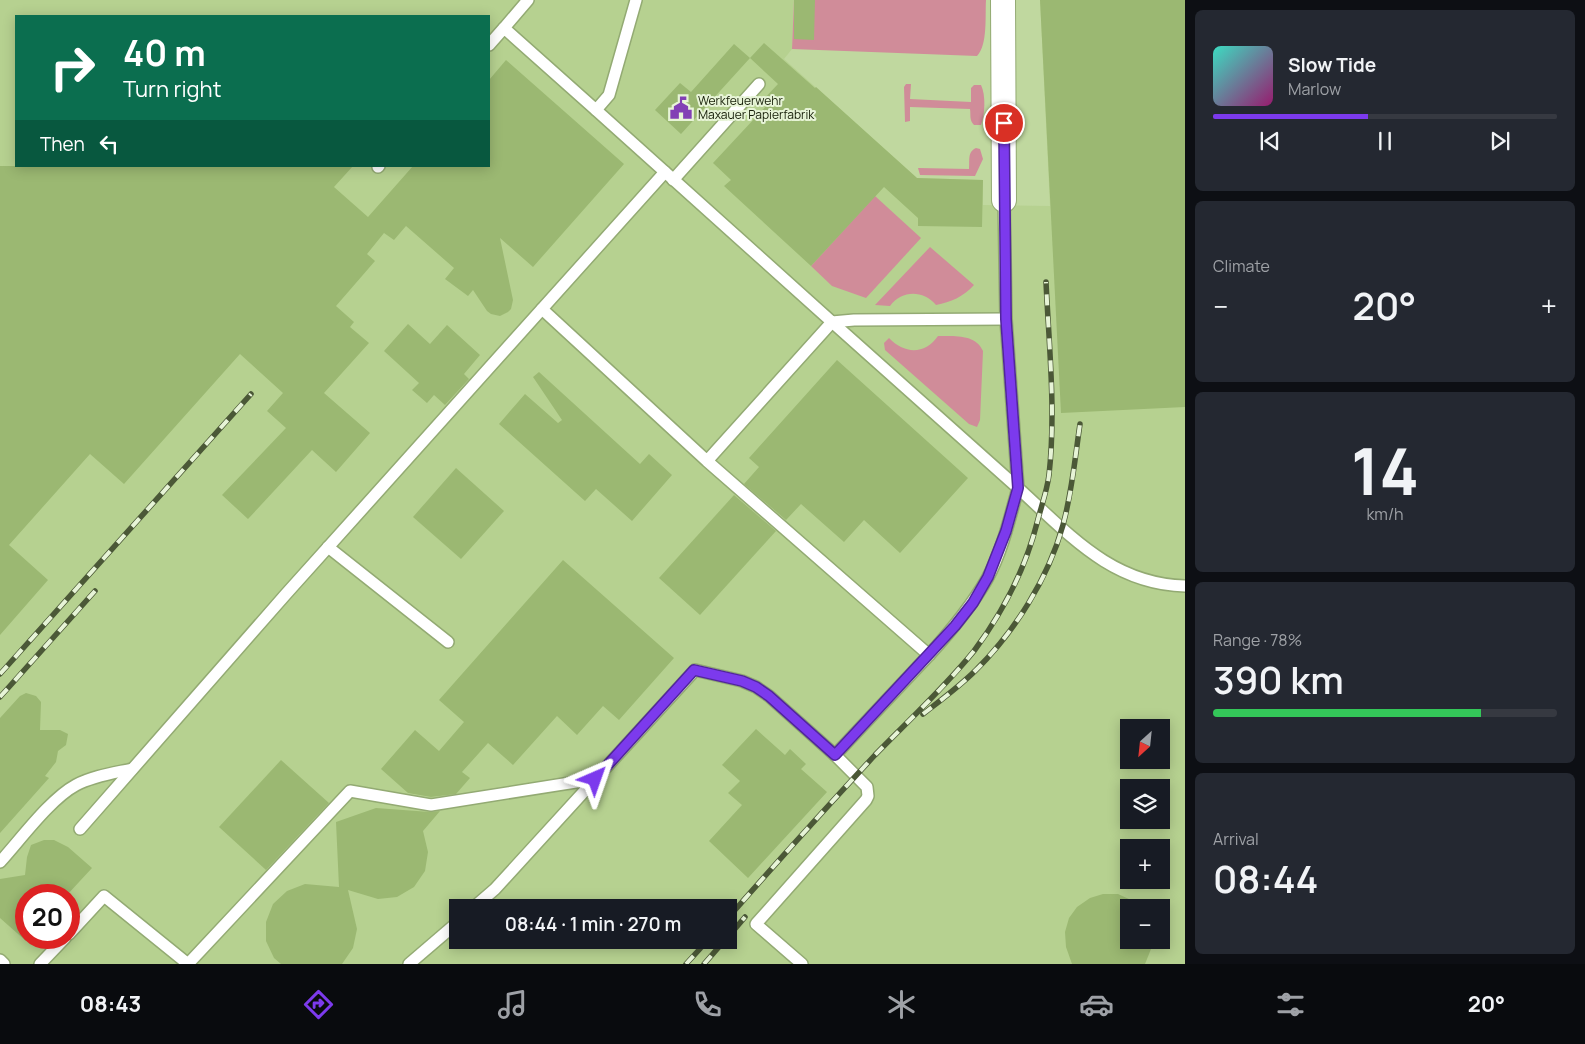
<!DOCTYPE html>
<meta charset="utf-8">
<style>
body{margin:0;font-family:Manrope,sans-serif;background:#242831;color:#f1f3f6;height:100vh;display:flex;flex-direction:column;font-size:19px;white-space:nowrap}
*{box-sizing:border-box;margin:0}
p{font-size:16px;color:#9ea1a6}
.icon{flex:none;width:28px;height:28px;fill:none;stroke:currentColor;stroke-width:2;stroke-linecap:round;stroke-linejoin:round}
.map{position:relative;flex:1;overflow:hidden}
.drawer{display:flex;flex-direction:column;gap:10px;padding:10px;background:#0d0f14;width:400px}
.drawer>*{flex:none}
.hud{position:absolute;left:15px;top:15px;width:475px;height:152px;border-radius:0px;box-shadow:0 2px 12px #0003;background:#0b6e4f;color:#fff;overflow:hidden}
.needle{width:32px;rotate:207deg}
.tools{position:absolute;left:1120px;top:719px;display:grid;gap:10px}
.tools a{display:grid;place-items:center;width:50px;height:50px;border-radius:0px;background:#171b24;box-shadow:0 2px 12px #0003;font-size:25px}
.speed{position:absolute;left:15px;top:884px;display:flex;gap:10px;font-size:25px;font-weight:700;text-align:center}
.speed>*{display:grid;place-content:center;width:65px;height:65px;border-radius:50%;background:#171b24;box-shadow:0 2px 12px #0003;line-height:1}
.speed .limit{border:8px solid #d22;background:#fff;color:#111}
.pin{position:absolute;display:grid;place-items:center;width:42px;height:42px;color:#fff;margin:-21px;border:2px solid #fff;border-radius:50%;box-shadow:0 1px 5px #0007}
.me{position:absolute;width:55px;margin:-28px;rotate:43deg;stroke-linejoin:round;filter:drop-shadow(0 0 4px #0008)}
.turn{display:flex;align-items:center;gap:18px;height:105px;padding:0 25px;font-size:22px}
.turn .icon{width:65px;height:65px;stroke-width:2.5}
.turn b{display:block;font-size:35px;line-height:42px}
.then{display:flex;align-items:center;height:48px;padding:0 25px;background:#0003;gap:10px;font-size:19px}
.big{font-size:38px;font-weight:600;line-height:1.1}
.drawer .card{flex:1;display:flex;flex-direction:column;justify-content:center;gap:8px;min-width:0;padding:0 18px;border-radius:8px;background:#242831}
.drawer .dial{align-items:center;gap:0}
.dial b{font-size:65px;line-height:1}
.song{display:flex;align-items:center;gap:15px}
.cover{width:60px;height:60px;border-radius:8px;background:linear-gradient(135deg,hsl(170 70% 55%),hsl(320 70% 35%))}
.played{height:5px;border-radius:2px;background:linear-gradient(90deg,#7c3aed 45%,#363941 45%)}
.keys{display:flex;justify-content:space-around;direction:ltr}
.heat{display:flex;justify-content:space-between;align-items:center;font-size:28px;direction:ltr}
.charge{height:8px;border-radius:4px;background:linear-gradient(90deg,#34c759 78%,#363941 0)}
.trip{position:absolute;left:449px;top:899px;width:288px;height:50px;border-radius:0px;background:#171b24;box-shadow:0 2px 12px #0003;font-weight:600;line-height:50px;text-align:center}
.tabs{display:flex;height:80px;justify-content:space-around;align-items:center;background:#090b0e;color:#9ea1a6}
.tabs .icon{width:35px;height:35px}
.tabs .active{color:#7c3aed}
.tabs b{font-size:22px;color:#f1f3f6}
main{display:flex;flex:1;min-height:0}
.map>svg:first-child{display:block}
.built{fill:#b6d190;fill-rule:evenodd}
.green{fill:#d08c99}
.building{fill:#9bb872}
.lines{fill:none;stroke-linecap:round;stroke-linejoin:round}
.service-casing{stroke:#93aa73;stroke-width:14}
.minor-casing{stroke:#93aa73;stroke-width:26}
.service{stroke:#fff;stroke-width:11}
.minor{stroke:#fff;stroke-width:24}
.rail-casing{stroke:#4b5837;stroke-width:5.5}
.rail{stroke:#e7f4d7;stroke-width:4;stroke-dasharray:11;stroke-linecap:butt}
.route-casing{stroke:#51269a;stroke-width:12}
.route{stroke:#7c3aed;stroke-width:9}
.labels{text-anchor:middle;stroke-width:4;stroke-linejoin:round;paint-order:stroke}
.poi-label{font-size:12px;fill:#161e08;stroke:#e7f4d7;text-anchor:start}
</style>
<main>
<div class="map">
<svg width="1185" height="964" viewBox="0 0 1185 964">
<rect width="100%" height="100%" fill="#c0d89f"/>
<path class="built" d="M0 0H794L792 49 784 59 917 178 983 180V205L1050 206 1040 0H1185V964H0ZM16 16H489V166H16ZM1129 728H1161V760H1129ZM1129 788H1161V820H1129ZM1129 848H1161V880H1129ZM26 895H69V938H26ZM458 908H728V940H458ZM1129 908H1161V940H1129Z"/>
<g class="green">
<path d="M794 0H986C985 15 988 45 977 56L792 49Z"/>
<path d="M906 84H911L910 99 971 102V88L974 85H981C986 95 985 115 981 125H974C969 120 971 115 970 109L910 107V121L905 122 904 87Z"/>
<path d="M976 148 980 149 983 159 975 176 920 175 918 168 969 169C970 161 967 152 976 148Z"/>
<polygon points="875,196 921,238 866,298 832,286 811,266"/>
<path d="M930 247 974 285C963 297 951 302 936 305 923 290 902 290 890 306L875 305Z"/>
<path d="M938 336C954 336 976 334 983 351L980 420 977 427 969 424 885 350 884 343 889 338C904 354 925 355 938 336Z"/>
</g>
<g class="building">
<polygon points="794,0 815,0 814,40 794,39"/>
<polygon points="1040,0 1185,0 1185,407 1061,413"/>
<polygon points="764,43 815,88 816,87 917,178 983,180 982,227 918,226 918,218 884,187 811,266 724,186 731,180 713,163 768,104 763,100 778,84 750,58"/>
<polygon points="734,44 750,58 681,134 655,110 680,83 691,92"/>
<polygon points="506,60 624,164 533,267 500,238 513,300 511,309 508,312 500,316 491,314 487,311 473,290 468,296 445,279 454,268 406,226 394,240 384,233 367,254 375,261 336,306 354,322 350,327 369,343 324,393 370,433 336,472 312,450 248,519 222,495 286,428 267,411 283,393 240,354 124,484 90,454 9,545 48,580 0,635 0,166 353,166 334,187 368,217 413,166 489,166 489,80"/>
<polygon points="408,324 430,344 447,325 480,355 464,374 469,379 445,405 434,395 427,403 412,390 419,383 384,351"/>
<polygon points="837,360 968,478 900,553 864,520 844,542 801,504 786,520 744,484 759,467 749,458"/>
<polygon points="539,372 640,464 649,454 672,475 632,521 596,489 585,501 499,424 525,394 558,423 562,420 533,377"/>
<polygon points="456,468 504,511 461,559 413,517"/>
<polygon points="734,495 776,531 700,615 659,578"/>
<polygon points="563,560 674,658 619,720 603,706 577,735 557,716 513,765 488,743 462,772 470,778 456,794 431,797 408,793 381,769 415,730 439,751 464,722 439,700"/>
<polygon points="26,693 36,696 41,702 40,730 60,730 68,734 66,745 58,751 56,762 45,776 49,778 0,833 0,718 20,696"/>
<polygon points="756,729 785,755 790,749 806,764 801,769 827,792 748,878 709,841 742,805 728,793 740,781 722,765"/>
<polygon points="281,760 329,803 266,870 219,827"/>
<polygon points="376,808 430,812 440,811 423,831 428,852 425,871 414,887 397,897 378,899 348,890 357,929 353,948 342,964 281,964 274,958 266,941 266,922 273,904 287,891 305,884 339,887 336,822"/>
<polygon points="44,840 54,840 68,847 92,868 67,895 26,895 26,941 0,918 0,879 25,875 27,857 31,845"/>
<polygon points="1103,894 1118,894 1131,900 1141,908 1129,908 1129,940 1153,940 1151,949 1145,964 1072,964 1066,947 1065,932 1069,918 1077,907 1090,898"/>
</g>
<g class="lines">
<defs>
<g id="service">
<polyline points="504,28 528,0"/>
<polyline points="489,45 504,28 596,110 609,95 636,0"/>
<polyline points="596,110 832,322 854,320 1006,319"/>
<polyline points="378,167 379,166"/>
<polyline points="673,180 759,84"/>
<path d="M1004 200 1006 319 1018 488C1069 534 1111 584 1185 586"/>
<path d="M542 309 707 461 832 322 1018 488C1010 517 1002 552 987 579 971 607 951 631 929 655L707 461"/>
<polyline points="328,547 448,642"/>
<polyline points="80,829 286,594 665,172"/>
<path d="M0 862C21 839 50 799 76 785 93 776 114 773 132 769"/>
<polyline points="473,908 495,889 695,670 742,681 756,687 769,696 835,755"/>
<polyline points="69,934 104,896 188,964 350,791 431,805 595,779"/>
<polyline points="0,960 4,964"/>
<polyline points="40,964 65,938"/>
<polyline points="409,964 458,922"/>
<polyline points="802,964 756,924 866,800 868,796 867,787 835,755 929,655"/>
</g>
<polyline id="minor" points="1003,0 1004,200"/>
</defs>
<use href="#service" class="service-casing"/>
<use href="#minor" class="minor-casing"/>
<use href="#service" class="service"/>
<use href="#minor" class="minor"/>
<defs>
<g id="rail">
<polyline points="0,674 251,394"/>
<polyline points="0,697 95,591"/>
<path d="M923 714C941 700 960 686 976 670 1015 631 1048 579 1063 525 1072 492 1075 458 1080 424"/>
<path d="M728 918C776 863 825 809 875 755 908 721 944 688 974 651 1003 612 1025 570 1037 523 1041 507 1047 491 1049 475 1056 412 1049 346 1046 282"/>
<polyline points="728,937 745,917"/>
<polyline points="686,964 708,940"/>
<polyline points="704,964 725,940"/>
</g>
</defs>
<use href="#rail" class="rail-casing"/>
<use href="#rail" class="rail"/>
</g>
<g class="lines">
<defs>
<polyline id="route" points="595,779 694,670 742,681 756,687 769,696 835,755 955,626 973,603 988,577 1006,531 1018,488 1006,319 1004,123"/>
</defs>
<use href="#route" class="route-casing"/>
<use href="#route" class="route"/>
</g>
<defs>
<symbol id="civic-bare" viewBox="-9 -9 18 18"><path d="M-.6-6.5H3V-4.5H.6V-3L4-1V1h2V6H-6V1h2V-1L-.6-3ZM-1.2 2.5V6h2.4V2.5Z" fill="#8240b5" stroke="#e7f4d7" stroke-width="2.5" paint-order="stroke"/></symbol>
</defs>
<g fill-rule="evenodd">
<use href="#civic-bare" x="665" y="92" width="32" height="32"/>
</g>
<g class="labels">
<g class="poi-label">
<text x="698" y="105">Werkfeuerwehr<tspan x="698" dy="14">Maxauer Papierfabrik</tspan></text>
</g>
</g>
</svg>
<div class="tools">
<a><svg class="needle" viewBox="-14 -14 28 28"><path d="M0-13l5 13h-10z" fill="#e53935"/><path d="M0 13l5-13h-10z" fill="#9ea1a6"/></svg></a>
<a><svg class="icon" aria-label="layers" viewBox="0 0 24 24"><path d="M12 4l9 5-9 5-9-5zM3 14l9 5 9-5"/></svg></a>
<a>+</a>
<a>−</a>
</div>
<div class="speed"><div class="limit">20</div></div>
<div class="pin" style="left:1004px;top:123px;background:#d93025"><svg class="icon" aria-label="arrive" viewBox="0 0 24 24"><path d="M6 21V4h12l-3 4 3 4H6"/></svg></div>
<svg class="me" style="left:595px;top:779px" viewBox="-20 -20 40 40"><path d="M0-17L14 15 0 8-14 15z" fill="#7c3aed" stroke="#fff" stroke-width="4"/></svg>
<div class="trip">08:44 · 1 min · 270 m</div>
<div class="hud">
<div class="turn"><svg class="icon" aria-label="right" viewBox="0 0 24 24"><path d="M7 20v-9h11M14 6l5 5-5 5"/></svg><div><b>40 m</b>Turn right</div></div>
<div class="then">Then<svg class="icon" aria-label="left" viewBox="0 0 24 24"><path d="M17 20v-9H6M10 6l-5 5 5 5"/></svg></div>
</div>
</div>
<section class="drawer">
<div class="card">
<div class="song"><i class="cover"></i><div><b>Slow Tide</b><p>Marlow</p></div></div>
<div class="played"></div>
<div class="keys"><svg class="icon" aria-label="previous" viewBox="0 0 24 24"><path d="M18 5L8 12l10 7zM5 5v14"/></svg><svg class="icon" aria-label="pause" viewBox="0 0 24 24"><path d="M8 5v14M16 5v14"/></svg><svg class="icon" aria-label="next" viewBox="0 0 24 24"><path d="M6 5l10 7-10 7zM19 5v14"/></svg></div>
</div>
<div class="card"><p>Climate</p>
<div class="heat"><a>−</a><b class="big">20°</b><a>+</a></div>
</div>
<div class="card dial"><b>14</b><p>km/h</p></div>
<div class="card"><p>Range · 78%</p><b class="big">390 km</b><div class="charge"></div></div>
<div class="card"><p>Arrival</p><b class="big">08:44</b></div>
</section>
</main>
<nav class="tabs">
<b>08:43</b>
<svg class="icon active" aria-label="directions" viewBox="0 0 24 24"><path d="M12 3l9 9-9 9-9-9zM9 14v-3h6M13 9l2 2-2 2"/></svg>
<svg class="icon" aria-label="music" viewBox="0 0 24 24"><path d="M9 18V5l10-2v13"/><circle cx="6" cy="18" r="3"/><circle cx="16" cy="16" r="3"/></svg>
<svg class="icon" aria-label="phone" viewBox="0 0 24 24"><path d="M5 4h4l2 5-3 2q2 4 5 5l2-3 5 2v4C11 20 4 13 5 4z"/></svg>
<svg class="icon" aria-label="climate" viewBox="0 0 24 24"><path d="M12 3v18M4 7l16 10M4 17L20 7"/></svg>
<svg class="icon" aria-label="car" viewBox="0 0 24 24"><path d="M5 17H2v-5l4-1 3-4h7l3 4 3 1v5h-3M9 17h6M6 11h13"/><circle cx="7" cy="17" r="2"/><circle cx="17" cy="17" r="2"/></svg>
<svg class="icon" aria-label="filters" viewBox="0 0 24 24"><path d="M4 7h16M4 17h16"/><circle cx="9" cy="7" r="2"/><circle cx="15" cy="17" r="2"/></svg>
<b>20°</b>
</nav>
